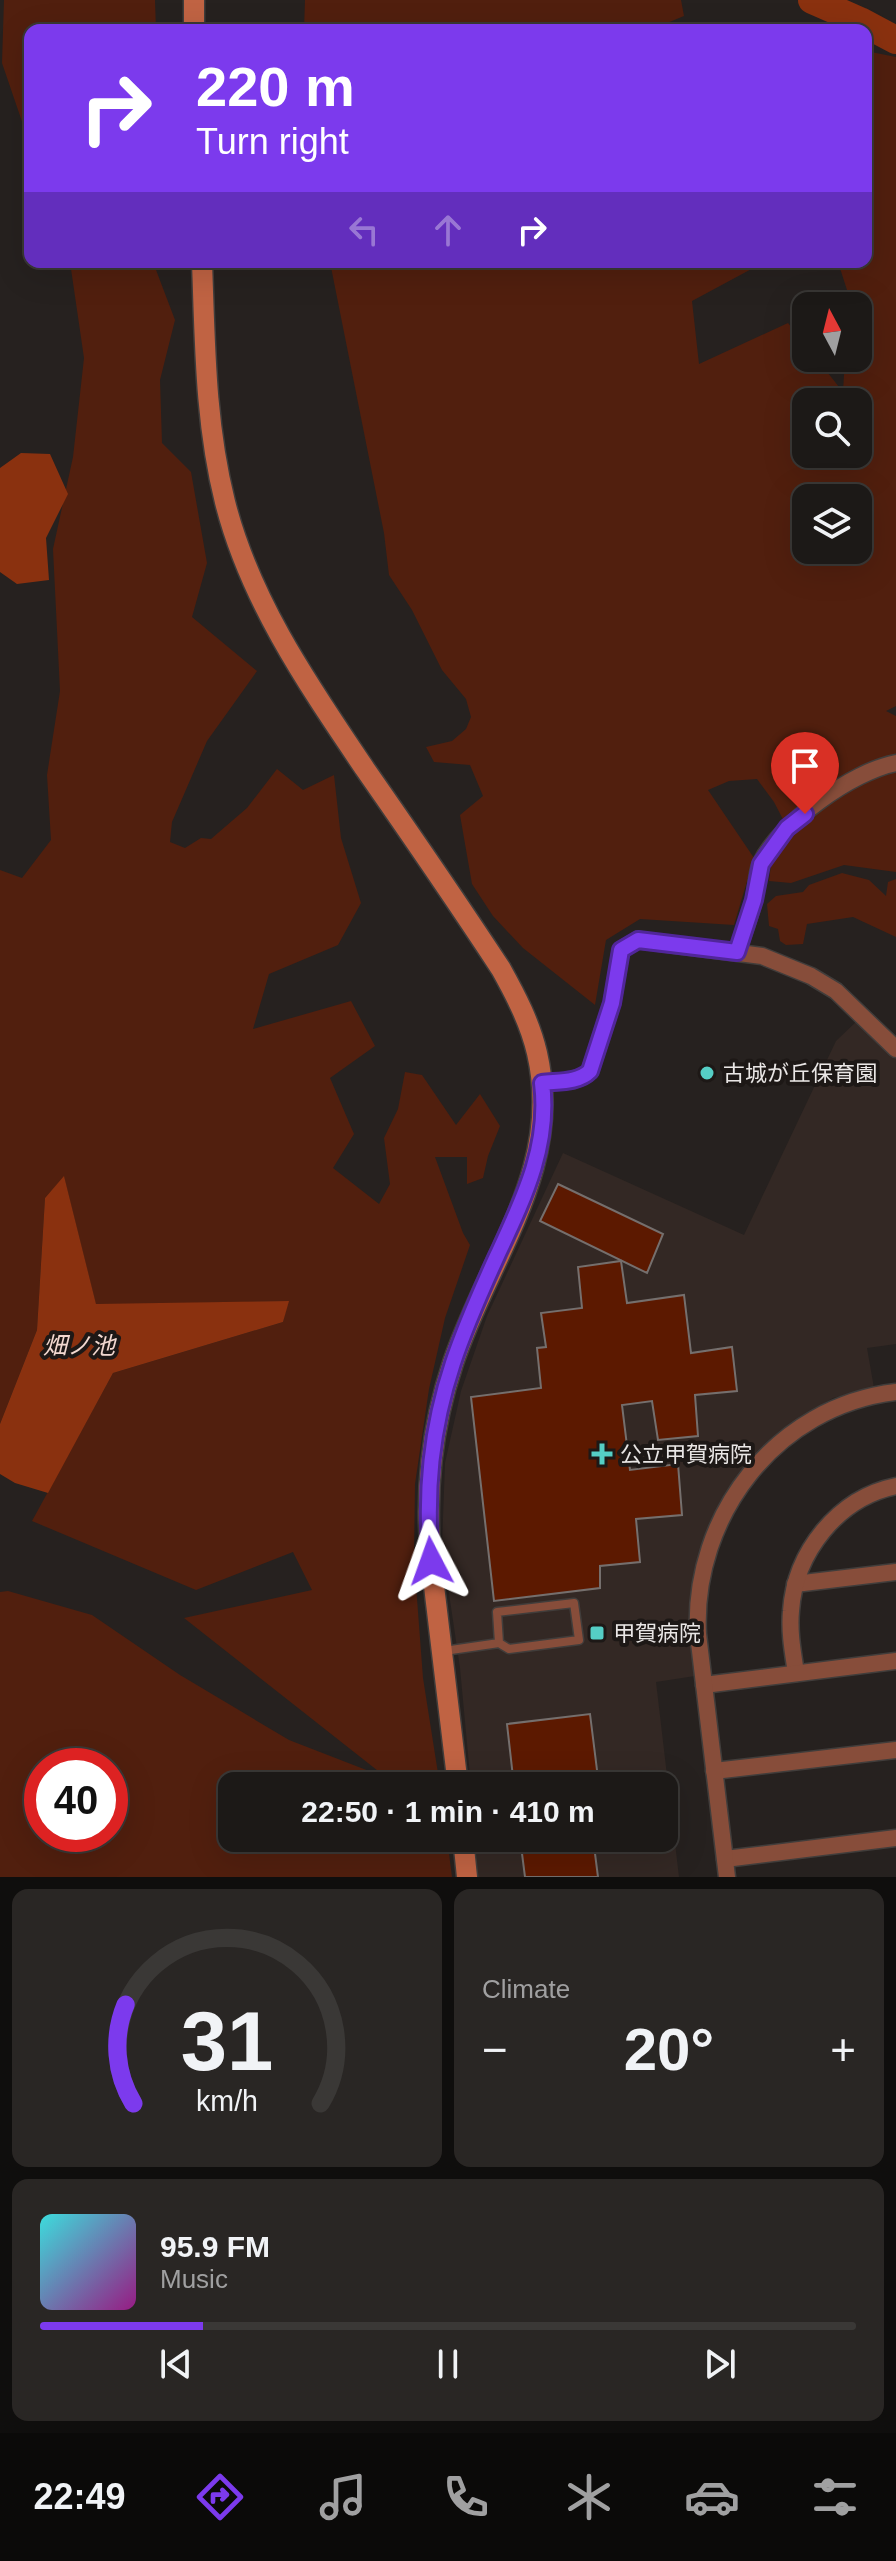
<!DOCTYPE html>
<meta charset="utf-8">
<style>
body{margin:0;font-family:Arial,"Noto Sans JP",sans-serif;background:#292624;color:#f1f3f6;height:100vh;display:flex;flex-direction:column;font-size:30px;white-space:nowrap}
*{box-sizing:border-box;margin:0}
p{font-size:26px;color:#a0a0a1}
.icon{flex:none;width:44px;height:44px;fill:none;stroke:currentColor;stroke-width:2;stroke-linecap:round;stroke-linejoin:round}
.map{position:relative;height:1877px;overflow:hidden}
.side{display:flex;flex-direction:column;gap:12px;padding:12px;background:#0f0e0d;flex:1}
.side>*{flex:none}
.guide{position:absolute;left:24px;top:24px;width:848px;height:244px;border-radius:16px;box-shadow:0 8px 32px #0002,0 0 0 2px #3a3836;background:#7c3aed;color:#fff;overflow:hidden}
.needle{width:52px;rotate:353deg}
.fabs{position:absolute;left:792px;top:292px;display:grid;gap:16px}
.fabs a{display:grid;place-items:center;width:80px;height:80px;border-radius:16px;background:#1c1917;box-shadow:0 8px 32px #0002,0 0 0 2px #3a3836;font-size:40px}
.speed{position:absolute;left:24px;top:1748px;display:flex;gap:16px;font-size:40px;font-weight:700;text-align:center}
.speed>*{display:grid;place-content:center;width:104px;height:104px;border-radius:50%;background:#1c1917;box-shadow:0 8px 32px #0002,0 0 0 2px #3a3836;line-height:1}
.speed .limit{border:12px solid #d22;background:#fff;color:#111}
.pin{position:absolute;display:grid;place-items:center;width:68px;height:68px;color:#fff;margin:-82px -34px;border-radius:50% 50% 50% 0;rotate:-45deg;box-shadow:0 0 8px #0007}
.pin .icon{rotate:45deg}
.me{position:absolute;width:88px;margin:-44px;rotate:356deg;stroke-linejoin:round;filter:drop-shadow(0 0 6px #0008)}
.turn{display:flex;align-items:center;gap:28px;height:168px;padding:0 40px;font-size:36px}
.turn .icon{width:104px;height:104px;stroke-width:2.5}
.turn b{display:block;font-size:56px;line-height:68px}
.lanes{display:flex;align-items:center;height:76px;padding:0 40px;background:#0003;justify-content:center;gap:40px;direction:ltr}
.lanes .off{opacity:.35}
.big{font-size:60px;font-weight:700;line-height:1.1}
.side .tile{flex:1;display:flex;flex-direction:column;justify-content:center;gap:12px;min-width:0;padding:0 28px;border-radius:16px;background:#292624}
.side .dial{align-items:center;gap:0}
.dial svg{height:208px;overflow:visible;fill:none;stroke:#3a3836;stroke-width:7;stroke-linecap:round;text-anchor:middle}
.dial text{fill:#f1f3f6;stroke:none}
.song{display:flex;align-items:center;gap:24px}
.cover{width:96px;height:96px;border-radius:12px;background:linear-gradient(135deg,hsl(180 70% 55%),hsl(310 70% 35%))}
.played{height:8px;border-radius:4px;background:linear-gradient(90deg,#7c3aed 20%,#3a3836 20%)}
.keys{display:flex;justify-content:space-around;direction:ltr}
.heat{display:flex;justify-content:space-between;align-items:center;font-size:44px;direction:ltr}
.side .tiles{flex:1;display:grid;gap:12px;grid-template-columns:1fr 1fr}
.tile:last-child{grid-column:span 2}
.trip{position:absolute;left:218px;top:1772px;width:460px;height:80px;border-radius:16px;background:#1c1917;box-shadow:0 8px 32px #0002,0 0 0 2px #3a3836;font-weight:700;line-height:80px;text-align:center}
.dock{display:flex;height:128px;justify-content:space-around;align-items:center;background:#0b0a09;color:#a0a0a1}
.dock .icon{width:56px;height:56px}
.dock .on{color:#7c3aed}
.dock b{font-size:36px;color:#f1f3f6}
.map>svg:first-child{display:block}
.built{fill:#332824}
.green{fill:#511f0e;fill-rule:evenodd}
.water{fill:#8a310f}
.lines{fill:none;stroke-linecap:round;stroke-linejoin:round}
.river{stroke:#8a310f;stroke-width:28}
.building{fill:#5c1900;stroke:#756f6d;stroke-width:2}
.lane-casing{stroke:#413d3b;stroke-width:11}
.street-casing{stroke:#413d3b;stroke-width:19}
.secondary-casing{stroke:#413d3b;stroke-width:23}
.lane{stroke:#874d3a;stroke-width:8}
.street{stroke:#874d3a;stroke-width:16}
.secondary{stroke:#c06343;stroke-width:20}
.route-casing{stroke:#51269a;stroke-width:20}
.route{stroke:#7c3aed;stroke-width:14}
.poi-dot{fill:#55cec5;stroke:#1d1816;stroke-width:3}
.labels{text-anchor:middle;stroke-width:8;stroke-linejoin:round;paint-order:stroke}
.poi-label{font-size:22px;fill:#e9e6e5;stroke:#1d1816;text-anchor:start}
.water-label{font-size:24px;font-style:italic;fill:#f3d9d0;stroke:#1d1816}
</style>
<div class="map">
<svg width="896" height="1877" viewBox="0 0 896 1877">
<rect width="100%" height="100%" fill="#26211f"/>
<polygon class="built" points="858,1020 896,1057 896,1344 867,1348 874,1388 833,1398 785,1428 764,1446 725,1493 703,1541 696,1565 690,1620 695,1676 656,1682 679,1877 478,1877 475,1838 664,1838 664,1786 471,1786 460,1668 442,1546 445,1463 461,1391 487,1316 563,1153 744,1235 836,1041"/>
<g class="green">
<polygon points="4,0 155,0 156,30 30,30 30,145 2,63"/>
<polygon points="305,0 681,0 684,16 650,30 304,30"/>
<path d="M866 51 896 57V706L886 711 896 716V872L844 865 791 883 769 881 772 857 788 829 774 802 757 779 729 781 708 790 754 858 734 925 640 919 606 940 595 1005 523 948 493 916 472 884 460 815 483 796 470 765 434 762 426 747 452 741 466 729 471 717 466 699 442 670 412 610 389 575 384 533 330 262H757V266L692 301 699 364 788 323 806 346V358H816L843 392 845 358H858V306H847L848 293 838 262H866ZM806 402H858V454H806ZM806 498H858V550H806Z"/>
<path d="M70 262H153L175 320 160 380 162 443 191 472 207 563 192 617 257 671 207 741 172 822 170 842 185 848 201 838 211 839 247 808 277 769 303 790 334 775 341 838 361 903 338 945 269 974 253 1029 351 1001 375 1046 330 1078 354 1134 333 1168 379 1204 390 1184 384 1138 398 1109 405 1072 422 1075 456 1125 480 1094 500 1126 488 1156 483 1178 467 1184V1157H435L463 1233 470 1245 445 1318 429 1389 415 1484 414 1559 423 1678 440 1786H232V1838H447L452 1877H0V1592L8 1591 92 1615 180 1675 289 1740 387 1778 184 1618 312 1590 293 1552 196 1590 32 1521 113 1373 283 1322 288 1301 96 1305 64 1177 45 1198 37 1330 0 1424V870L22 878 51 840 47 775 60 691 53 549 73 457 84 358ZM42 1766H110V1834H42Z"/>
<polygon points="842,873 869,880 886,896 888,882 896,879 896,937 853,917 807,924 803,944 786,945 780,941 778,929 769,926 767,904 776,896 803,892 809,885"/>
</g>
<g class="water">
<polygon points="21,453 50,454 68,494 46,538 49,580 17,584 0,572 0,468"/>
<polygon points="64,1176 96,1304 289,1301 283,1322 113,1373 48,1493 15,1483 0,1474 0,1424 37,1330 45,1198"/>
</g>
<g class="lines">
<polyline class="river" points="812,0 860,21 896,40"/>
</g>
<g class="building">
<polygon points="558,1184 663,1234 647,1273 540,1221"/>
<polygon points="621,1261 627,1303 684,1295 691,1353 732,1347 737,1391 695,1395 698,1436 658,1440 652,1401 622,1405 630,1470 678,1464 682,1515 636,1519 640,1562 600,1566 600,1588 494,1601 471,1397 541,1388 537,1348 546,1347 541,1313 582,1308 578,1267"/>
<polygon points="590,1714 599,1786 514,1786 507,1724"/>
<polygon points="520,1838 593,1838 598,1877 525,1877"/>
</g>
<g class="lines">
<defs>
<polyline id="lane" points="444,1651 499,1643 509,1649 579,1640 574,1603 497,1612 499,1643"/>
<g id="street">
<path d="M737 952C743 934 750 917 754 899 757 888 756 873 761 863 780 823 853 771 896 763"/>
<path d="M542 1083C558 1081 578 1083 590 1071L612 1003 621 950 638 940 762 956 811 976 836 991 896 1049"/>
<polyline points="795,1584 896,1572"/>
<path d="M796 1673C793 1653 789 1632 791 1611 795 1552 838 1498 896 1486"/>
<polyline points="704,1685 896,1661"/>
<polyline points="714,1771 896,1750"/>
<polyline points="725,1859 896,1838"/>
<path d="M727 1877 698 1634C692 1516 776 1406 896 1392"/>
</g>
<g id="secondary">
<polyline points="194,0 194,30"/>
<path d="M202 262C205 343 205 423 225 502 250 601 309 686 365 769 411 835 457 902 501 969 516 996 530 1023 537 1053 564 1169 488 1258 453 1363 431 1429 425 1492 431 1561L458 1786"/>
<polyline points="463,1838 467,1877"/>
</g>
</defs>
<use href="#lane" class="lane-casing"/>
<use href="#street" class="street-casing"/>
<use href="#secondary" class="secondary-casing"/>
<use href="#lane" class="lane"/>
<use href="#street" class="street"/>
<use href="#secondary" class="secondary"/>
</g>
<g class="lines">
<defs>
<path id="route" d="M431 1561C425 1492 431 1429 453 1363 465 1327 481 1291 497 1256 523 1200 550 1146 542 1083 558 1081 578 1083 590 1071L612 1003 621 950 638 940 737 952 754 900 761 864 787 828 805 814"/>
</defs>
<use href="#route" class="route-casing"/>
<use href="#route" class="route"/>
</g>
<g class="poi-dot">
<circle cx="707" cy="1073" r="8"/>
<path d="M598 1442h8v8h8v8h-8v8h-8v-8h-8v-8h8z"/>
<rect x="589" y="1625" width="16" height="16" rx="4"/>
</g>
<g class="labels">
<g class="poi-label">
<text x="723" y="1081">古城が丘保育園</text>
<text x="620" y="1462">公立甲賀病院</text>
<text x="613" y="1641">甲賀病院</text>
</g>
<g class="water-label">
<text x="79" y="1354">畑ノ池</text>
</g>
</g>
</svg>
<div class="fabs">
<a><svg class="needle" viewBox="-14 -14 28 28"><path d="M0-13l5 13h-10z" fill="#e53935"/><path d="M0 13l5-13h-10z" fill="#a0a0a1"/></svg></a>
<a><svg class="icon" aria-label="search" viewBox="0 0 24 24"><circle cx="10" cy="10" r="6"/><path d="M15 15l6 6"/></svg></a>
<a><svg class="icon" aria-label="layers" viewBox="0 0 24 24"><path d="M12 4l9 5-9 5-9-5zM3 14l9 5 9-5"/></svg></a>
</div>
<div class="speed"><div class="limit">40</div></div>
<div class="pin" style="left:805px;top:814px;background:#d93025"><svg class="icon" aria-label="arrive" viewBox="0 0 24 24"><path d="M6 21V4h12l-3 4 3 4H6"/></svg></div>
<svg class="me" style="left:431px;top:1561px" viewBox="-20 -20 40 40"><path d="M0-17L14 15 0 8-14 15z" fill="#7c3aed" stroke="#fff" stroke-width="4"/></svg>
<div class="trip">22:50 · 1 min · 410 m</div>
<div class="guide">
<div class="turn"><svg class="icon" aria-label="right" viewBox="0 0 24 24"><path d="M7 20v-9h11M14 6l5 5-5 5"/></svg><div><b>220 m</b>Turn right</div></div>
<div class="lanes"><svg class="icon off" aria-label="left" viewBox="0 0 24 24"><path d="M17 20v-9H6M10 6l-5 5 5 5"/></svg><svg class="icon off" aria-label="ahead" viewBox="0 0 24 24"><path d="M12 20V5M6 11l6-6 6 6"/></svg><svg class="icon" aria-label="right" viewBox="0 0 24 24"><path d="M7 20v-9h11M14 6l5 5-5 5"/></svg></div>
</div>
</div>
<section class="side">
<div class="tiles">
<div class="tile dial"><svg viewBox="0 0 100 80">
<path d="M14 69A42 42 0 1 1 86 69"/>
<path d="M14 69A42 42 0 0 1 11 31" stroke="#7c3aed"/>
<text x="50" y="56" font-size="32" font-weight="700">31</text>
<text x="50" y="72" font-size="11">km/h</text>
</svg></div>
<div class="tile"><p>Climate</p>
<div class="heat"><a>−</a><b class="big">20°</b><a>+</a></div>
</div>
<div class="tile">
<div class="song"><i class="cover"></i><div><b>95.9 FM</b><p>Music</p></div></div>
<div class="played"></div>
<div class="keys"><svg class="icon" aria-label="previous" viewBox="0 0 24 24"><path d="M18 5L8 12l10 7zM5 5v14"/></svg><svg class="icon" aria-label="pause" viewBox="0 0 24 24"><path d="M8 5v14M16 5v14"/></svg><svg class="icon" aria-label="next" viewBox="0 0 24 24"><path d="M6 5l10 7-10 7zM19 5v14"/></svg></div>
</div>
</div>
</section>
<nav class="dock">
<b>22:49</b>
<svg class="icon on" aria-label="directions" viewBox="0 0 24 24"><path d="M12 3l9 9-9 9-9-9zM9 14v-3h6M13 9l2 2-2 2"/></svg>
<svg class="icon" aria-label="music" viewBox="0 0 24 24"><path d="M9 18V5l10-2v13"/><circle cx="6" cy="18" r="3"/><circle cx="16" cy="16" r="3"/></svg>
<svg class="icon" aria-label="phone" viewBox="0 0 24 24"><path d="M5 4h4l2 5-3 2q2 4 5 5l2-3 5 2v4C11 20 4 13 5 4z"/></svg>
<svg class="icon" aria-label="climate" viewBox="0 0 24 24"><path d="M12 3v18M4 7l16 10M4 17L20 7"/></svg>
<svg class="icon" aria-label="car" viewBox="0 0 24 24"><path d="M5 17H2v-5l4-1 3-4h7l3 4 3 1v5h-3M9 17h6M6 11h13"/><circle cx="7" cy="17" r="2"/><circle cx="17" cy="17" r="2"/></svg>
<svg class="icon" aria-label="filters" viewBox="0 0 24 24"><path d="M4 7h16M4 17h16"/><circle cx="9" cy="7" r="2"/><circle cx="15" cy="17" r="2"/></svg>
</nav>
